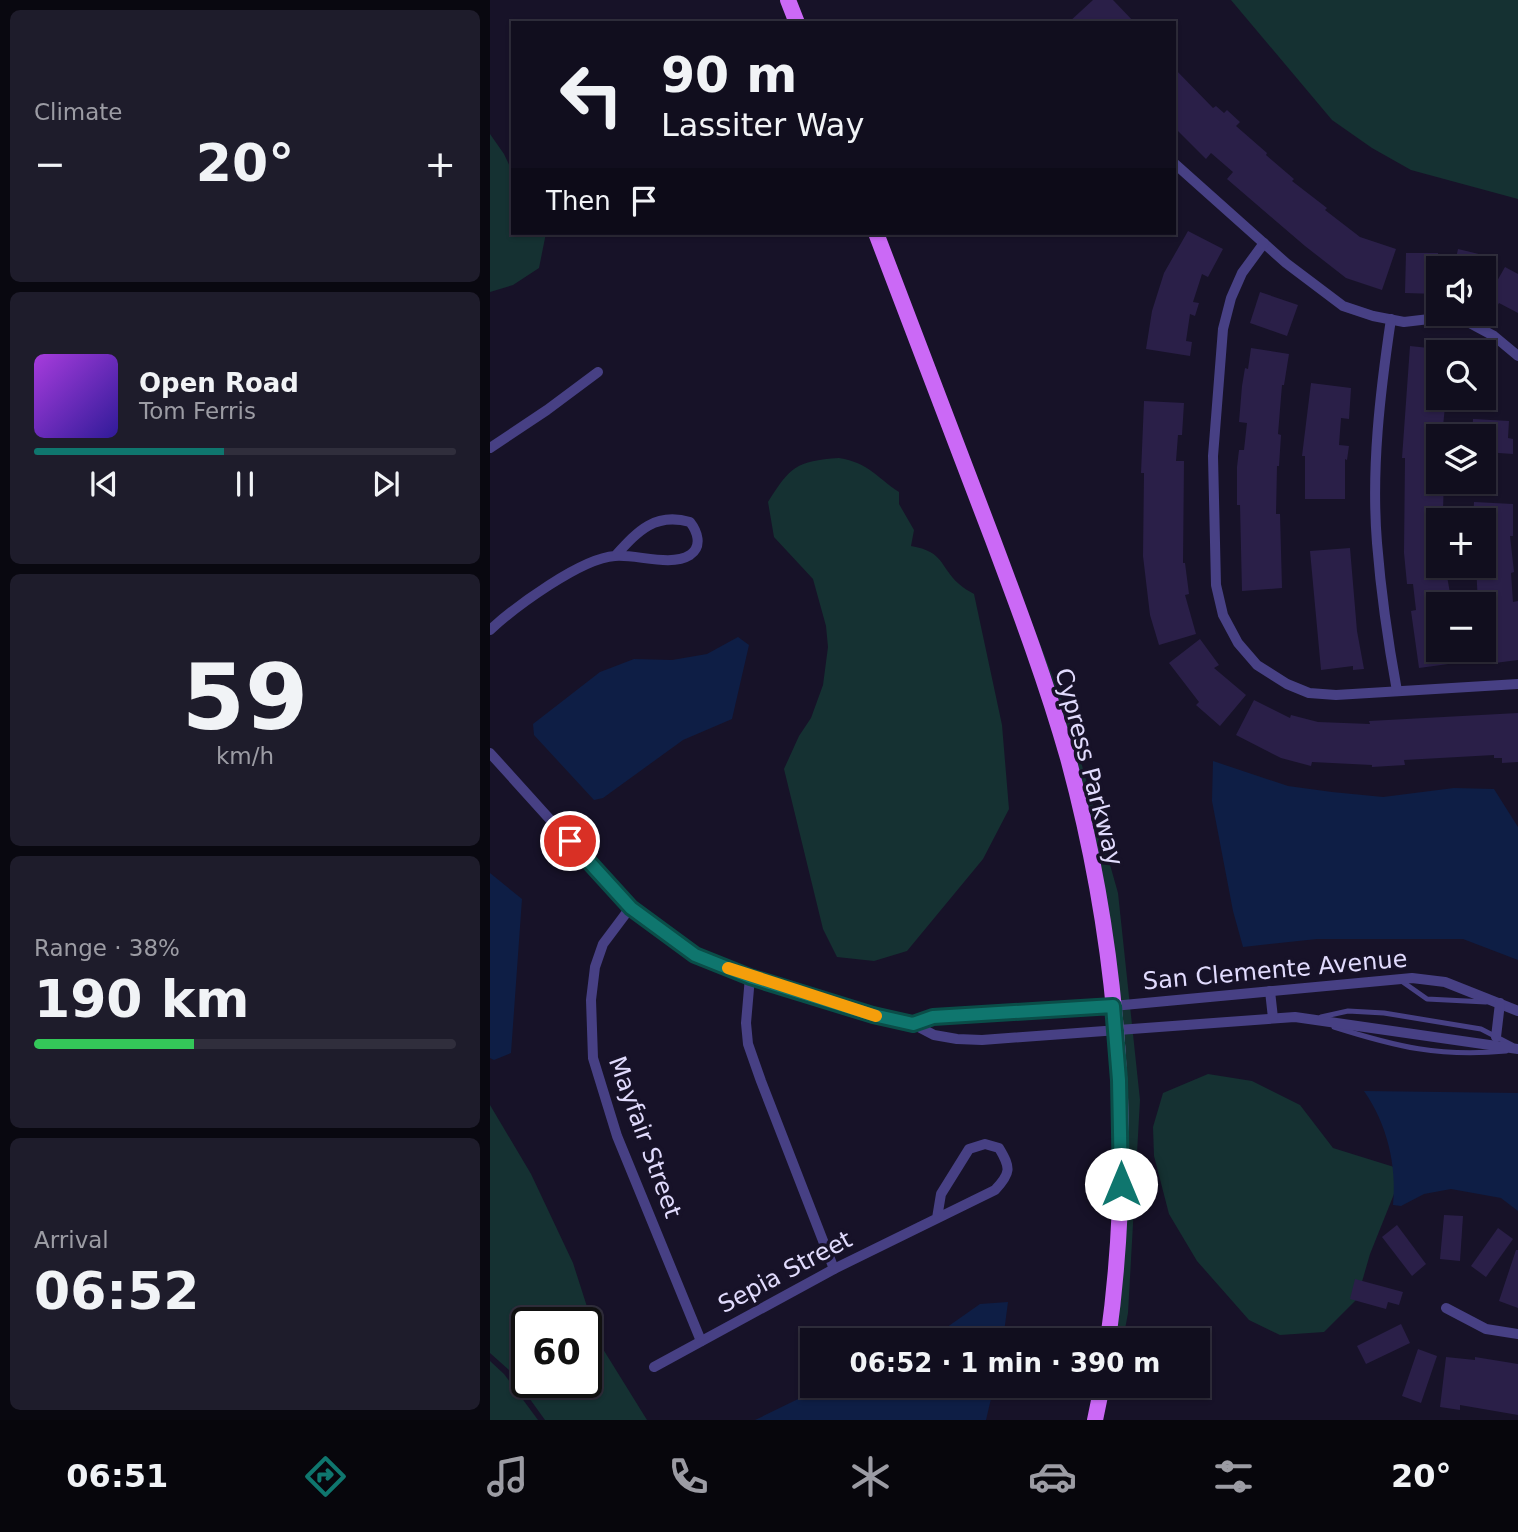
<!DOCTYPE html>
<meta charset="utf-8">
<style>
body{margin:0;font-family:"DejaVu Sans",sans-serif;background:#1e1c2b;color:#f1f3f6;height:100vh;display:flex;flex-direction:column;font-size:26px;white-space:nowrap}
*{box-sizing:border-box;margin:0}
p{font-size:23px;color:#9c9ca4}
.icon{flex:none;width:38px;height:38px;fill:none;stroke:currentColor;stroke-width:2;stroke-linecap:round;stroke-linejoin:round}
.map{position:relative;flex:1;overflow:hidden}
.sheet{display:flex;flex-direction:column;gap:10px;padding:10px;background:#090810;width:490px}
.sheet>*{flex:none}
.banner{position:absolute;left:21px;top:21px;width:665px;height:214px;border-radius:0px;box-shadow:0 2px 5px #0004,0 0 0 2px #302e3c;background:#110e1e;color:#f1f3f6;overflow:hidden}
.buttons{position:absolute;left:936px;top:256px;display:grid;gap:14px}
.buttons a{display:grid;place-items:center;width:70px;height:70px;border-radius:0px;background:#110e1e;box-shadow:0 2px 5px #0004,0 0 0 2px #302e3c;font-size:35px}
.speed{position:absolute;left:21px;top:1307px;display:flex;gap:14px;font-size:35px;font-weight:700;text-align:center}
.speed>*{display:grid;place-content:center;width:91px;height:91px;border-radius:50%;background:#110e1e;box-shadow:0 2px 5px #0004,0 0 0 2px #302e3c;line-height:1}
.speed .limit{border:4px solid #111;border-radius:10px;background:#fff;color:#111}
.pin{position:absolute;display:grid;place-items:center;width:60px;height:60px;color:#fff;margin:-30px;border:4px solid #fff;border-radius:50%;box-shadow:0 2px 7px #0007}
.me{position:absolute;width:77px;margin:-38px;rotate:0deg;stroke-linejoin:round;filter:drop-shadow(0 0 5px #0008)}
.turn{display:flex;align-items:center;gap:24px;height:147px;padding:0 35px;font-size:32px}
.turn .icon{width:91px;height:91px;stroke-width:2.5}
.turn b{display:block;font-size:49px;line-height:60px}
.then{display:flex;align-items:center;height:66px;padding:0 35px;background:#0003;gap:14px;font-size:26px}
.big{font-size:52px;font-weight:700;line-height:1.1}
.sheet .card{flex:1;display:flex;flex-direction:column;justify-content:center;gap:10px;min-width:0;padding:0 24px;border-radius:10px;background:#1e1c2b}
.sheet .dial{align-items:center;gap:0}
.dial b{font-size:91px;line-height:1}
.song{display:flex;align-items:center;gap:21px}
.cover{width:84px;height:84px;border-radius:10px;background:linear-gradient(135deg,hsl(280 70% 55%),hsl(250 70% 35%))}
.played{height:7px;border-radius:4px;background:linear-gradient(90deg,#0f766e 45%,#302e3c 45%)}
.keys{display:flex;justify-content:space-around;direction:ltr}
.heat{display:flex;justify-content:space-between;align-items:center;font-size:38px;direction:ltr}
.charge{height:10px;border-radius:5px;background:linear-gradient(90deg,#34c759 38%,#302e3c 0)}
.trip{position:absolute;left:310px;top:1328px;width:410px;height:70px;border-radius:0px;background:#110e1e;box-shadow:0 2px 5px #0004,0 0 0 2px #302e3c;font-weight:700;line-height:70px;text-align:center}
.menu{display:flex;height:112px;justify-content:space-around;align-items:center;background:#07060c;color:#9c9ca4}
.menu .icon{width:49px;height:49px}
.menu .selected{color:#0f766e}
.menu b{font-size:32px;color:#f1f3f6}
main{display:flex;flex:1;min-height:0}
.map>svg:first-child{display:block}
.green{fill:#153132;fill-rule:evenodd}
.water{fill:#0e1e45}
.building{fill:#2a1f48}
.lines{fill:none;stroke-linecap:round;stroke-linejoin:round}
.service{stroke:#474084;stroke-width:5}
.minor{stroke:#474084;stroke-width:10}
.primary{stroke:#cb69f6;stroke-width:16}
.route-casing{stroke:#0a4d48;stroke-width:18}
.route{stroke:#0f766e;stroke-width:12}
.slow{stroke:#f59e0b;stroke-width:12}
.labels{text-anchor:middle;stroke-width:7;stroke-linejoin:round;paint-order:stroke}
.street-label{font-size:24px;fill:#e1dbfd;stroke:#171228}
</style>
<main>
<section class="sheet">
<div class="card"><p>Climate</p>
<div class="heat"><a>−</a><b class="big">20°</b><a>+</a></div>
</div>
<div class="card">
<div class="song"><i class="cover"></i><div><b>Open Road</b><p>Tom Ferris</p></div></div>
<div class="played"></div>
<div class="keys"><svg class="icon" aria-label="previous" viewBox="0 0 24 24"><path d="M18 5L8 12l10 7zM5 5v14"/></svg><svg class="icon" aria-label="pause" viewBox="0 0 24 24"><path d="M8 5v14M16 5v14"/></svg><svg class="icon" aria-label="next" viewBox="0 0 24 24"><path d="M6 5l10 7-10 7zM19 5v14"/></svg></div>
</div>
<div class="card dial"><b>59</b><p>km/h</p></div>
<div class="card"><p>Range · 38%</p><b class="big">190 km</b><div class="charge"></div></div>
<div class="card"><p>Arrival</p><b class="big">06:52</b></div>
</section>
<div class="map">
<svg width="1028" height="1420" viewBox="0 0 1028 1420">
<rect width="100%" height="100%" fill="#171228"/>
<g class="green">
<polygon points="741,0 1028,0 1028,199 921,170 882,148 842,120"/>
<polygon points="0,134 14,154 23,173 23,233 56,233 49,268 23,285 0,292"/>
<path d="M349 458C379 463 386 477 409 492V504L424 530 421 546C455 552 449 566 469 584 473 588 479 591 484 594L512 725 519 809 493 859 417 951 384 961 347 957 333 929 294 769 309 736 321 718 333 685 338 647 336 626 323 579 284 537 278 502C300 467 306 461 349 458Z"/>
<polygon points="533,600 578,716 628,893 650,1100 638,1313 633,1340 626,1340 634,1262 638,1151 585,756 562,679"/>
<polygon points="718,1074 762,1081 810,1105 843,1148 904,1167 904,1194 880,1254 867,1299 834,1332 790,1335 759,1320 707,1261 679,1214 664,1156 663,1127 673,1093"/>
<path d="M0 1105 41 1174 83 1263 108 1341 157 1420H55L19 1370 0 1353ZM37 1323H96V1382H37Z"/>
<polygon points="0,1361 14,1374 48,1420 0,1420"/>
</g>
<g class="water">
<polygon points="248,637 259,645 242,719 193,740 113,798 104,800 44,735 43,724 110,672 144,659 182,660 217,654"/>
<polygon points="723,761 798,786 842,792 893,797 964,788 1004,789 1028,827 1028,960 973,939 827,939 753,947 743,911 722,801"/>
<polygon points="0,873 32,899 21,1053 4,1060 0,1058"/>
<path d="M874 1091 1028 1093V1211L1011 1198 961 1189 934 1194 911 1206 903 1205C907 1165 897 1124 874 1091Z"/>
<polygon points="518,1302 513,1340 430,1340 453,1330 490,1304"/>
<polygon points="335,1386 504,1386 496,1420 265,1420"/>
</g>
<g class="building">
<polygon points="603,0 623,0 645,23 578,23"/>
<polygon points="684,68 723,108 726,106 734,113 737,110 750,122 746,126 777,153 776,155 804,179 802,181 837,208 835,210 870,237 906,249 892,290 856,278 815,246 737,179 743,172 721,153 716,159 684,127"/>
<polygon points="698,231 733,249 718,277 712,274 703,302 709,303 705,316 700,314 696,341 702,342 700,356 656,349 662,311 674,273"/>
<polygon points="968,249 997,256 994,268 964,268"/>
<polygon points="916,253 948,253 947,294 915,293"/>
<polygon points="1015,267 1028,274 1028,313 1009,303 1003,313 994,308 994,304"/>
<polygon points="770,292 808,305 797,336 760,323"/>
<polygon points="920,346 948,349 948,397 956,397 952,436 948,436 948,481 954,481 953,509 955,509 955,520 948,520 948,565 955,565 962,604 948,604 948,649 971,649 973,662 929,668 921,611 926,610 923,584 917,584 914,553 915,458 912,458"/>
<polygon points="761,348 799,354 794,385 792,385 788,434 791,435 789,466 787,466 786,514 790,514 792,588 752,591 750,505 747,505 747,467 749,450 754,450 757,423 749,422 752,386 755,368 758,369"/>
<polygon points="821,383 861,388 859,419 851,418 849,445 859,446 857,460 855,459 855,499 815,499 815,456 812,456"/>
<polygon points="654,401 694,403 692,435 688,435 686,461 694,461 693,563 695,563 699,594 695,595 706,634 669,645 660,615 653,556 654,473 651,473"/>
<polygon points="983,419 1019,421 1018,438 1023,439 1023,454 994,452 994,436 982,436"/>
<polygon points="984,502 1023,504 1023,536 1020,536 1024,572 1021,573 1023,602 1028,601 1028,660 997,664 994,604 988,604 986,565 994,565 994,520 983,520"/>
<polygon points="860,548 867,631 874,669 863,670 863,666 831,670 820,551"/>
<polygon points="710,639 729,665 724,668 756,695 730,726 706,705 709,702 679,663"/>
<polygon points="764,700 800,718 801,715 828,722 880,724 879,721 1028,713 1028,762 1012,763 1012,758 1004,758 1004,755 914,760 915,765 882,767 882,765 822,762 821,766 791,758 746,735"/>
<polygon points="954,1215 973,1216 970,1261 950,1259"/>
<polygon points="907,1225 936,1264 922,1276 892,1237"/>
<polygon points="1008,1228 1023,1239 996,1277 981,1266"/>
<polygon points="1026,1250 1028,1250 1028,1308 1009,1301"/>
<polygon points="865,1279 913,1292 909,1305 898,1302 896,1309 860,1299"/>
<polygon points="911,1324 920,1343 876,1364 867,1346"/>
<polygon points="928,1349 947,1356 931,1403 912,1396"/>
<polygon points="956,1357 985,1360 985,1357 1028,1364 1028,1415 970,1405 970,1410 950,1407"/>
</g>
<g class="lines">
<g class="service">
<polyline points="910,980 937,999 996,1002"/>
<polyline points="831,1017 858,1011 894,1013 991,1029 1022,1045"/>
<path d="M844 1027C907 1047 949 1057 1016 1051"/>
</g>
<g class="minor">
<polyline points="684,163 796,263 853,306 883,316 914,322 948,318 978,322 1004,336 1028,356"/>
<polyline points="774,243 752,273 741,298 733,329 723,456 726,585 733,615 748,643 767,665 797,684 819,693 846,695 1028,684"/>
<path d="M901 319C890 393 881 469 887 543 891 593 898 642 907 691"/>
<polyline points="0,448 57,410 108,372"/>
<path d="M0 630C25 607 91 558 125 556 146 554 181 567 200 555 213 546 207 531 200 522 165 512 148 531 126 555"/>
<polyline points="0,753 140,908 205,955 260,977 383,1015 423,1024 444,1035 467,1039 492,1040 805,1017 1028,1049"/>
<polyline points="140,908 113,944 105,967 101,1000 103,1058 127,1136 211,1341"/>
<polyline points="260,977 256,1023 258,1044 271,1081 344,1269"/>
<polyline points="780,991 783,1018"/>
<polyline points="423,1024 443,1017 623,1006 922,978 955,982 1028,1011"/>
<polyline points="1006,1037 1010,1003"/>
<polyline points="956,1308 996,1329 1028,1334"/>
<path d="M164 1367 344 1269 505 1190C521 1173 521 1168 509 1148L495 1144 479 1149 451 1194 447 1218"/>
</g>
<g class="primary">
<polyline points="298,0 307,23"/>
<path d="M386 233C425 335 464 437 503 540 530 612 557 684 578 758 629 946 645 1147 618 1340"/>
<polyline points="605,1420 612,1386"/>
</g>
</g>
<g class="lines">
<defs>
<polyline id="route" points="80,841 141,908 205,955 260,977 383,1015 423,1024 443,1017 623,1006 629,1080 631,1184"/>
</defs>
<use href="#route" class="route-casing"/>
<use href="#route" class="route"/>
<polyline class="slow" points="238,968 386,1016"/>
</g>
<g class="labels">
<g class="street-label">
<text transform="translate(599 767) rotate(75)" y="8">Cypress Parkway</text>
<text transform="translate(785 970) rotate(-5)" y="8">San Clemente Avenue</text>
<text transform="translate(155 1137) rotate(70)" y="8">Mayfair Street</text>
<text transform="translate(295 1272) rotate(-28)" y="8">Sepia Street</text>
</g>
</g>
</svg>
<div class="buttons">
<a><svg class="icon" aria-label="sound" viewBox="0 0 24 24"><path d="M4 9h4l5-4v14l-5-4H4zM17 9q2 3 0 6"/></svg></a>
<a><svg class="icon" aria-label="search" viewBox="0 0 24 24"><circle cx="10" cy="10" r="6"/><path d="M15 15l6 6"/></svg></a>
<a><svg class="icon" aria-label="layers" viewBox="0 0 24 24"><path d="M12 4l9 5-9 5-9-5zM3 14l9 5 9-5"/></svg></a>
<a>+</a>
<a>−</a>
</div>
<div class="speed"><div class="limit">60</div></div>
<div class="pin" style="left:80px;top:841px;background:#d93025"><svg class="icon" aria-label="arrive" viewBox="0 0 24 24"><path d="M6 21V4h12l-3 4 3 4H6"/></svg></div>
<svg class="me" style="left:631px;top:1184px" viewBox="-20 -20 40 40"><circle r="19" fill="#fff"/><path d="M0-13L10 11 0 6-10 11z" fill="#0f766e"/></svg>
<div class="trip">06:52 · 1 min · 390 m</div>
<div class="banner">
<div class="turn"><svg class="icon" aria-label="left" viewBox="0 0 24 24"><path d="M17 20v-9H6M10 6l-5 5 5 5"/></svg><div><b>90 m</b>Lassiter Way</div></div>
<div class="then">Then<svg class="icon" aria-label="arrive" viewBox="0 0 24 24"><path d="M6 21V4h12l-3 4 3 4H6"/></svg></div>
</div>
</div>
</main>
<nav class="menu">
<b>06:51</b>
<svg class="icon selected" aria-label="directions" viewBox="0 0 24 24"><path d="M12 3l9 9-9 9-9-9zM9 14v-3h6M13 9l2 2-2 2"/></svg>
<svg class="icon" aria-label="music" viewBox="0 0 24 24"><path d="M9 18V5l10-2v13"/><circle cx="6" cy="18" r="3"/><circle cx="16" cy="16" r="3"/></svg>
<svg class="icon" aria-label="phone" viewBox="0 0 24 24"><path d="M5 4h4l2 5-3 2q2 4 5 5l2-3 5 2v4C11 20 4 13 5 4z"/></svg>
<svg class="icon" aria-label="climate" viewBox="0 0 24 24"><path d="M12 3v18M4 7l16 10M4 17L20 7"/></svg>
<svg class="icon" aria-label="car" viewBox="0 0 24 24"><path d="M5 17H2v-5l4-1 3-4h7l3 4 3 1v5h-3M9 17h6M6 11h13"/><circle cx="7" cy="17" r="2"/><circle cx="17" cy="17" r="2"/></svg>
<svg class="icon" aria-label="filters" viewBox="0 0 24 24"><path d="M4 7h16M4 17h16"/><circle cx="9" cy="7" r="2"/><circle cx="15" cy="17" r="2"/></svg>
<b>20°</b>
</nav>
